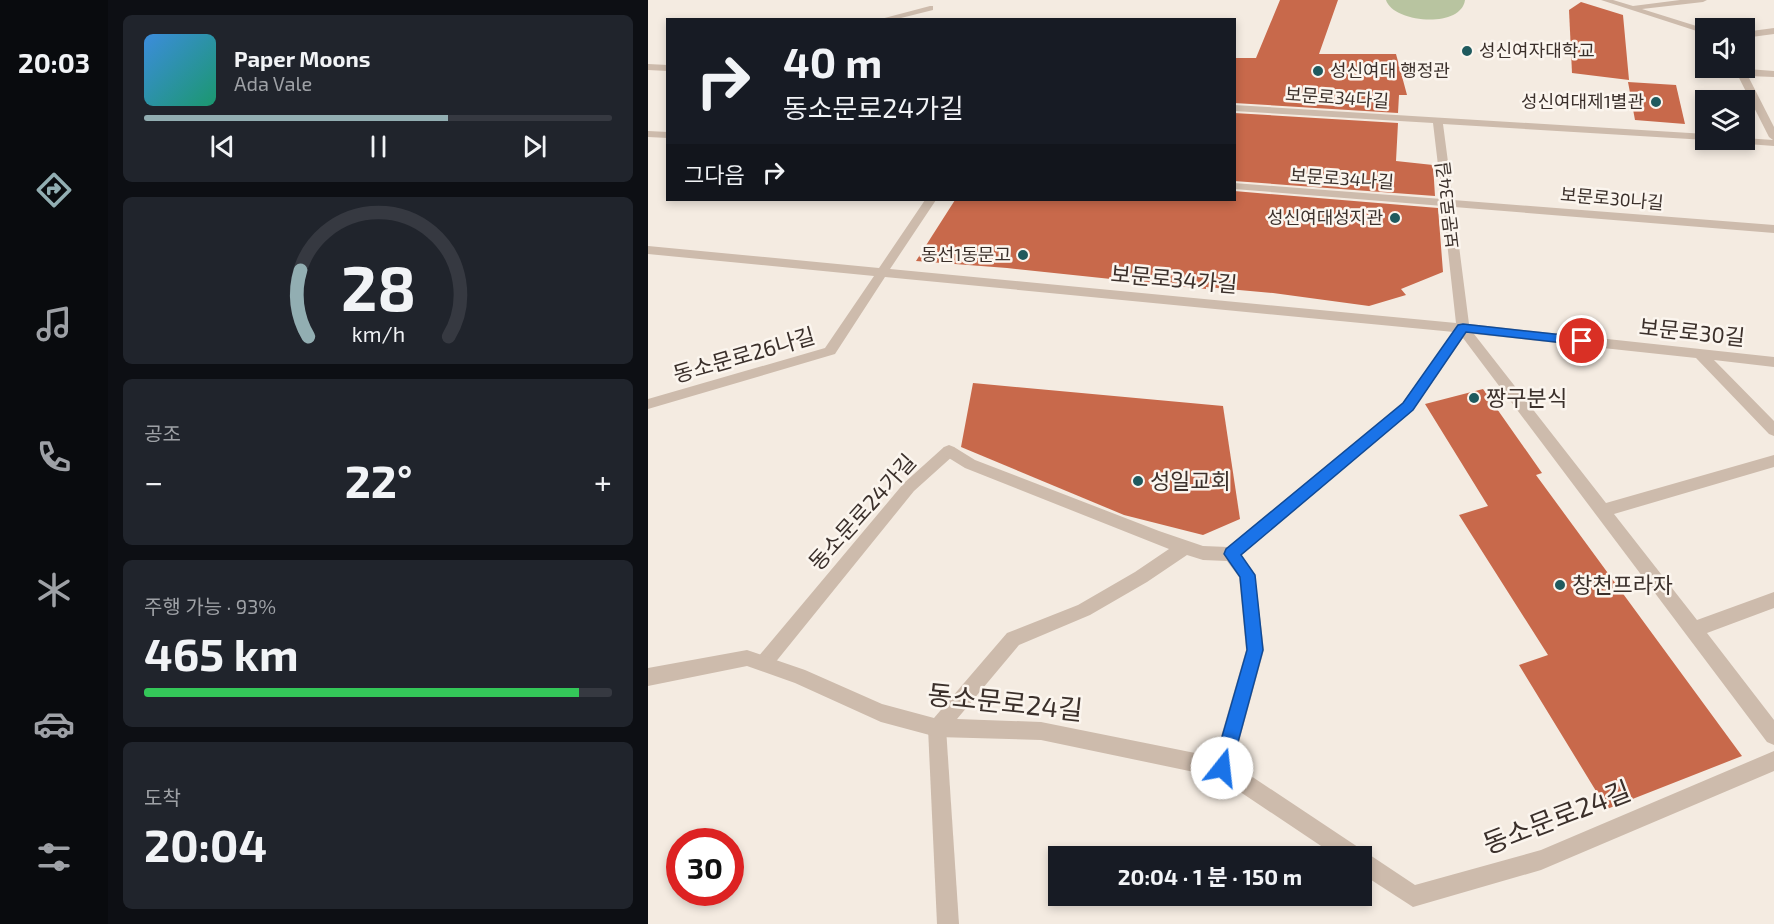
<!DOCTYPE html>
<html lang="ko">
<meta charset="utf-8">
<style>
body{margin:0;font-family:"Exo 2","Noto Sans KR",sans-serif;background:#20242c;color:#f1f3f6;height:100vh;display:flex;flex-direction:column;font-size:22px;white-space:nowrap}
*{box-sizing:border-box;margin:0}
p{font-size:20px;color:#9ea1a6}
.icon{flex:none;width:33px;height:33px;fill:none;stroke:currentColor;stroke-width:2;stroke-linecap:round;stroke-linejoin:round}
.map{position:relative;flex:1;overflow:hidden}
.side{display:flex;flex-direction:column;gap:15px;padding:15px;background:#0d0f14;width:540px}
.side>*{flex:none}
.top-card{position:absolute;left:18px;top:18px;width:570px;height:183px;border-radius:0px;box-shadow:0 3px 9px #0003;background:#171b24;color:#f1f3f6;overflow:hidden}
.controls{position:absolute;left:1047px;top:18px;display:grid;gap:12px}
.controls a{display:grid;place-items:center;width:60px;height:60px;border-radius:0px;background:#171b24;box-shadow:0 3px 9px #0003;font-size:30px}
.speed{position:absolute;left:18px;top:828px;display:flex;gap:12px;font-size:30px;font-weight:700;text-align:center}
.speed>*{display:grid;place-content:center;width:78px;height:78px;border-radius:50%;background:#171b24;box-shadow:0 3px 9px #0003;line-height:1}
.speed .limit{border:9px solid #d22;background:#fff;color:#111}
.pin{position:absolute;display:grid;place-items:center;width:51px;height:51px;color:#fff;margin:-26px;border:3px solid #fff;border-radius:50%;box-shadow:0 2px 6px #0007}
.me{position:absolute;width:66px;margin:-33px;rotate:16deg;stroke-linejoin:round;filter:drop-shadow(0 0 4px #0008)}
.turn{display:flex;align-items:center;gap:21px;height:126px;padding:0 18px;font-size:27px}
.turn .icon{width:78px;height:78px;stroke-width:2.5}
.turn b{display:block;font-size:42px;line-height:51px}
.then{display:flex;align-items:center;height:57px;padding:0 18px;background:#0003;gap:12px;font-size:22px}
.big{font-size:45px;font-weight:700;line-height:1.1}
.side .widget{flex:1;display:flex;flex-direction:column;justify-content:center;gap:9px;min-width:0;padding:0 21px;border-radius:9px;background:#20242c}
.side .dial{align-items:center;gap:0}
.dial svg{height:156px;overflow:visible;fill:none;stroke:#363941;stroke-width:7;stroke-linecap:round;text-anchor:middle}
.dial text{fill:#f1f3f6;stroke:none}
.song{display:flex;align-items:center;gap:18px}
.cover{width:72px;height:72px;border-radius:9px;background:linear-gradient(135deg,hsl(210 70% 55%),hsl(160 70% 35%))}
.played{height:6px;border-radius:3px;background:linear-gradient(90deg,#92aeb2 65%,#363941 65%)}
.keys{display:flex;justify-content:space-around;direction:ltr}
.heat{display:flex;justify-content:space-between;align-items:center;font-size:33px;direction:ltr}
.charge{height:9px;border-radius:4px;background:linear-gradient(90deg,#34c759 93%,#363941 0)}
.trip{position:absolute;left:400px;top:846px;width:324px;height:60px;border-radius:0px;background:#171b24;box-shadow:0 3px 9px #0003;font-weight:700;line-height:60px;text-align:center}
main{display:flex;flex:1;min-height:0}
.tabs{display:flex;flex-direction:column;width:108px;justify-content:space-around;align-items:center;background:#090b0e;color:#9ea1a6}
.tabs .icon{width:42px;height:42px}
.tabs .active{color:#92aeb2}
.tabs b{font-size:27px;color:#f1f3f6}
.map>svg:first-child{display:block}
.green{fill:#b8c4a0}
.building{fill:#c8694b}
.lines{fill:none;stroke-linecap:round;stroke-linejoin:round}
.lane{fill:#cdbbac;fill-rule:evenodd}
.street{fill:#cdbbac;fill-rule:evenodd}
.route{fill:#1a73e8;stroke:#114b97;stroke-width:1.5}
.poi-dot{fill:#1f5a5e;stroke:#fbf5ee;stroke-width:2}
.labels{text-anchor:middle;stroke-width:5;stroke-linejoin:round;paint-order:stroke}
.far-poi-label{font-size:18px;fill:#3b302b;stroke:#fbf5ee;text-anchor:end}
.far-street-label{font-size:18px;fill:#3b302b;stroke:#fbf5ee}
.street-label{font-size:22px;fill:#3b302b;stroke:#fbf5ee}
.poi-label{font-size:22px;fill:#3b302b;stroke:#fbf5ee;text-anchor:start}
.near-street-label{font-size:27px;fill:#3b302b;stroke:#fbf5ee}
</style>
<main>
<nav class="tabs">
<b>20:03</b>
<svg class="icon active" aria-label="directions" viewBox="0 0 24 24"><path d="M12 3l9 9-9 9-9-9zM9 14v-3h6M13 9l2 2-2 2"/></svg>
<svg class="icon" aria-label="music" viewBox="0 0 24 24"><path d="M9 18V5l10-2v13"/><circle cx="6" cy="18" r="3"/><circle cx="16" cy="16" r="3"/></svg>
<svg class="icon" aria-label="phone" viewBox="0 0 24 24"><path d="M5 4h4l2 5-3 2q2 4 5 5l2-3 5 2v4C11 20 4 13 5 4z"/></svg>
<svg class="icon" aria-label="climate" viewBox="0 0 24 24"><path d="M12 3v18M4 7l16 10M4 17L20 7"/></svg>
<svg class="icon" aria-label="car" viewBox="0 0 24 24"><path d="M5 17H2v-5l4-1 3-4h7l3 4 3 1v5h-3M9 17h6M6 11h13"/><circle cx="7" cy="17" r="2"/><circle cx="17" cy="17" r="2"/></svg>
<svg class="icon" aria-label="filters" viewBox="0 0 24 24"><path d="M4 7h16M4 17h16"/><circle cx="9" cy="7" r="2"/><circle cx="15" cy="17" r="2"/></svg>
</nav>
<section class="side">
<div class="widget">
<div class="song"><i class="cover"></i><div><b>Paper Moons</b><p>Ada Vale</p></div></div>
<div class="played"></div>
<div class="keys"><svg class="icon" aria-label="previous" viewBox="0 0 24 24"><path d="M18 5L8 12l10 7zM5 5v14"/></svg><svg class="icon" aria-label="pause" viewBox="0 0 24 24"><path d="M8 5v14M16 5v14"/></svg><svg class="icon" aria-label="next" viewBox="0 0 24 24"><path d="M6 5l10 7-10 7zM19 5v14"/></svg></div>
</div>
<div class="widget dial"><svg viewBox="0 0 100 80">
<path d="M14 69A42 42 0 1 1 86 69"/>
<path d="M14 69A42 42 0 0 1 10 35" stroke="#92aeb2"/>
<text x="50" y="56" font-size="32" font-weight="700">28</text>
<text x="50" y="72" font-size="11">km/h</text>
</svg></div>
<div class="widget"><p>공조</p>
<div class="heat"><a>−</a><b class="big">22°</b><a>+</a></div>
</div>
<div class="widget"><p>주행 가능 · 93%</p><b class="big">465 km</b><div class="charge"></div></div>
<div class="widget"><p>도착</p><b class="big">20:04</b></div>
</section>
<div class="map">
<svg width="1126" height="924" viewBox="0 0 1126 924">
<rect width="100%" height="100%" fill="#f4ebe1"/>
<path class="green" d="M738 0H817C813 29 745 23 738 0Z"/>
<g class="building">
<polygon points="632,0 690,0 671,54 748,54 759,95 751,95 750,113 586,103 586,58 608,58"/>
<polygon points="933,2 975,15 981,80 924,73 921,10"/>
<polygon points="980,82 1028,85 1037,124 987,120"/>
<polygon points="586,113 750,123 748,161 785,165 787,196 586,181"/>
<polygon points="586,191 790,208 795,272 753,289 758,295 721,306 625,293 558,287 558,289 359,268 268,261 307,200 586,200"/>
<polygon points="325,383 575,406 592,519 555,535 476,515 313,447"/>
<polygon points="835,389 894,473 888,475 1094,756 959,809 871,665 900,655 811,515 840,506 777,404"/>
</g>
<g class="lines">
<g class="lane">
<polygon points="301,445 306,447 308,451 306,455 266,491 122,669 116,671 110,669 107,663 110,657 256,483 296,447"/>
<polygon points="289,719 296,721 298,728 311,924 289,924 280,728 282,721"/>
</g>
<g class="street">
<polygon points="953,0 965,0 985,6 1032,0 1059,0 1055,2 994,9 1058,29 1058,34"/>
<polygon points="282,6 285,6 285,10 245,20 229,20"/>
<polygon points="1126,28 1126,34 1096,38 1096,32"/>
<polygon points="0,64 20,65 20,71 0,70"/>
<polygon points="1086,68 1126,71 1126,77 1100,76 1126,127 1126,146 1086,143 1081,140 1096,138 1125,140 1121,137"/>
<path d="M586 105 1058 134V140H1060H1058L795 124 805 200 1126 225V233L806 207 821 324 1126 357V367L1066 360 1126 421V436L1121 434 1048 358 826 334 958 503 1126 455V467L966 514 1049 620 1126 592V608L1059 633 1126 720V745L1119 742 815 338 765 410 593 555 607 575 616 650 585 764 767 885 893 850 1126 751V771L893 870 765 907 714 874V856H688L570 777 393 740 289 737 233 722 147 683 99 666 0 686V668L99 650 157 670 234 704 286 718 359 633 430 605 487 572 521 549 317 468 296 455 294 451 296 447H306L327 460 511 531 555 546 580 547 755 402 806 332 237 277 187 354 0 409V399L177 348 226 276 0 254V246L231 268 277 200H288L242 269 808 323 795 206 586 189V183L794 199 785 123 586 111ZM539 555 555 560 579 561 591 577 598 650 567 757 393 722 309 719 371 645 442 615 499 582Z"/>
<polygon points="0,131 20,132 20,138 0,137"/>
</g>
</g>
<polygon class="route" points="815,324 934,337 940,341 934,345 818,332 765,410 593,555 607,575 615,650 583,768 580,774 574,777 568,774 565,768 599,650 592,577 576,554 578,549 755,403 810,325"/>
<g class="poi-dot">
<circle cx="819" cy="51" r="6"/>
<circle cx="670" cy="71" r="6"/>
<circle cx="1008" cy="102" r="6"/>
<circle cx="747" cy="218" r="6"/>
<circle cx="375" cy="255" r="6"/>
<circle cx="826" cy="398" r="6"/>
<circle cx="490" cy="481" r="6"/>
<circle cx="912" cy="585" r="6"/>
</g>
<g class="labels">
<g class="far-poi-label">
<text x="831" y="57" text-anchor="start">성신여자대학교</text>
<text x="682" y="77" text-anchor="start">성신여대 행정관</text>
<text x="996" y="108">성신여대제1별관</text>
<text x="735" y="224">성신여대성지관</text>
<text x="363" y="261">동선1동문고</text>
</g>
<g class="far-street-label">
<text transform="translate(689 98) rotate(4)" y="6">보문로34다길</text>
<text transform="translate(694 179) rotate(4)" y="6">보문로34나길</text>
<text transform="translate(964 199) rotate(5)" y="6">보문로30나길</text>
<text transform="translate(800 205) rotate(-97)" y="6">보문로34길</text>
</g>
<g class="street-label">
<text transform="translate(526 279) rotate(5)" y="8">보문로34가길</text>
<text transform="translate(1044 332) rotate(6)" y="8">보문로30길</text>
<text transform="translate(96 355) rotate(-16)" y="8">동소문로26나길</text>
<text transform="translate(214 512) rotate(-48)" y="8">동소문로24가길</text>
</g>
<g class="poi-label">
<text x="838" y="406">짱구분식</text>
<text x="502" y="489">성일교회</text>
<text x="924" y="593">창천프라자</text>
</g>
<g class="near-street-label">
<text transform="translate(357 703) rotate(6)" y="9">동소문로24길</text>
<text transform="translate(909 818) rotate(-21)" y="9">동소문로24길</text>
</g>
</g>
</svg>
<div class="controls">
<a><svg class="icon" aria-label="sound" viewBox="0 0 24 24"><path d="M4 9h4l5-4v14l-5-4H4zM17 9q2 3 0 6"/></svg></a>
<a><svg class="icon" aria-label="layers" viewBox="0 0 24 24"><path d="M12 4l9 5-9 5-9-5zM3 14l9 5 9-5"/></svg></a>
</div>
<div class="speed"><div class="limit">30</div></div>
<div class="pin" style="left:934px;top:341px;background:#d93025"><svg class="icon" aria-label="arrive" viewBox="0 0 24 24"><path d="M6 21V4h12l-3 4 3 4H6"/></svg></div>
<svg class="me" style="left:574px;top:768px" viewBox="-20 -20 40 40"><circle r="19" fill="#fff"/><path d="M0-13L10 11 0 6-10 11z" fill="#1a73e8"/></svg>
<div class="trip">20:04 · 1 분 · 150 m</div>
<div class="top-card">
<div class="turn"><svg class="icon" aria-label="right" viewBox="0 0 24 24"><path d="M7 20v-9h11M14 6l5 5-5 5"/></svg><div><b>40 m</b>동소문로24가길</div></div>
<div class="then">그다음<svg class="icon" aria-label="right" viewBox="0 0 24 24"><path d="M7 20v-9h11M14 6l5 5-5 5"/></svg></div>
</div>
</div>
</main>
